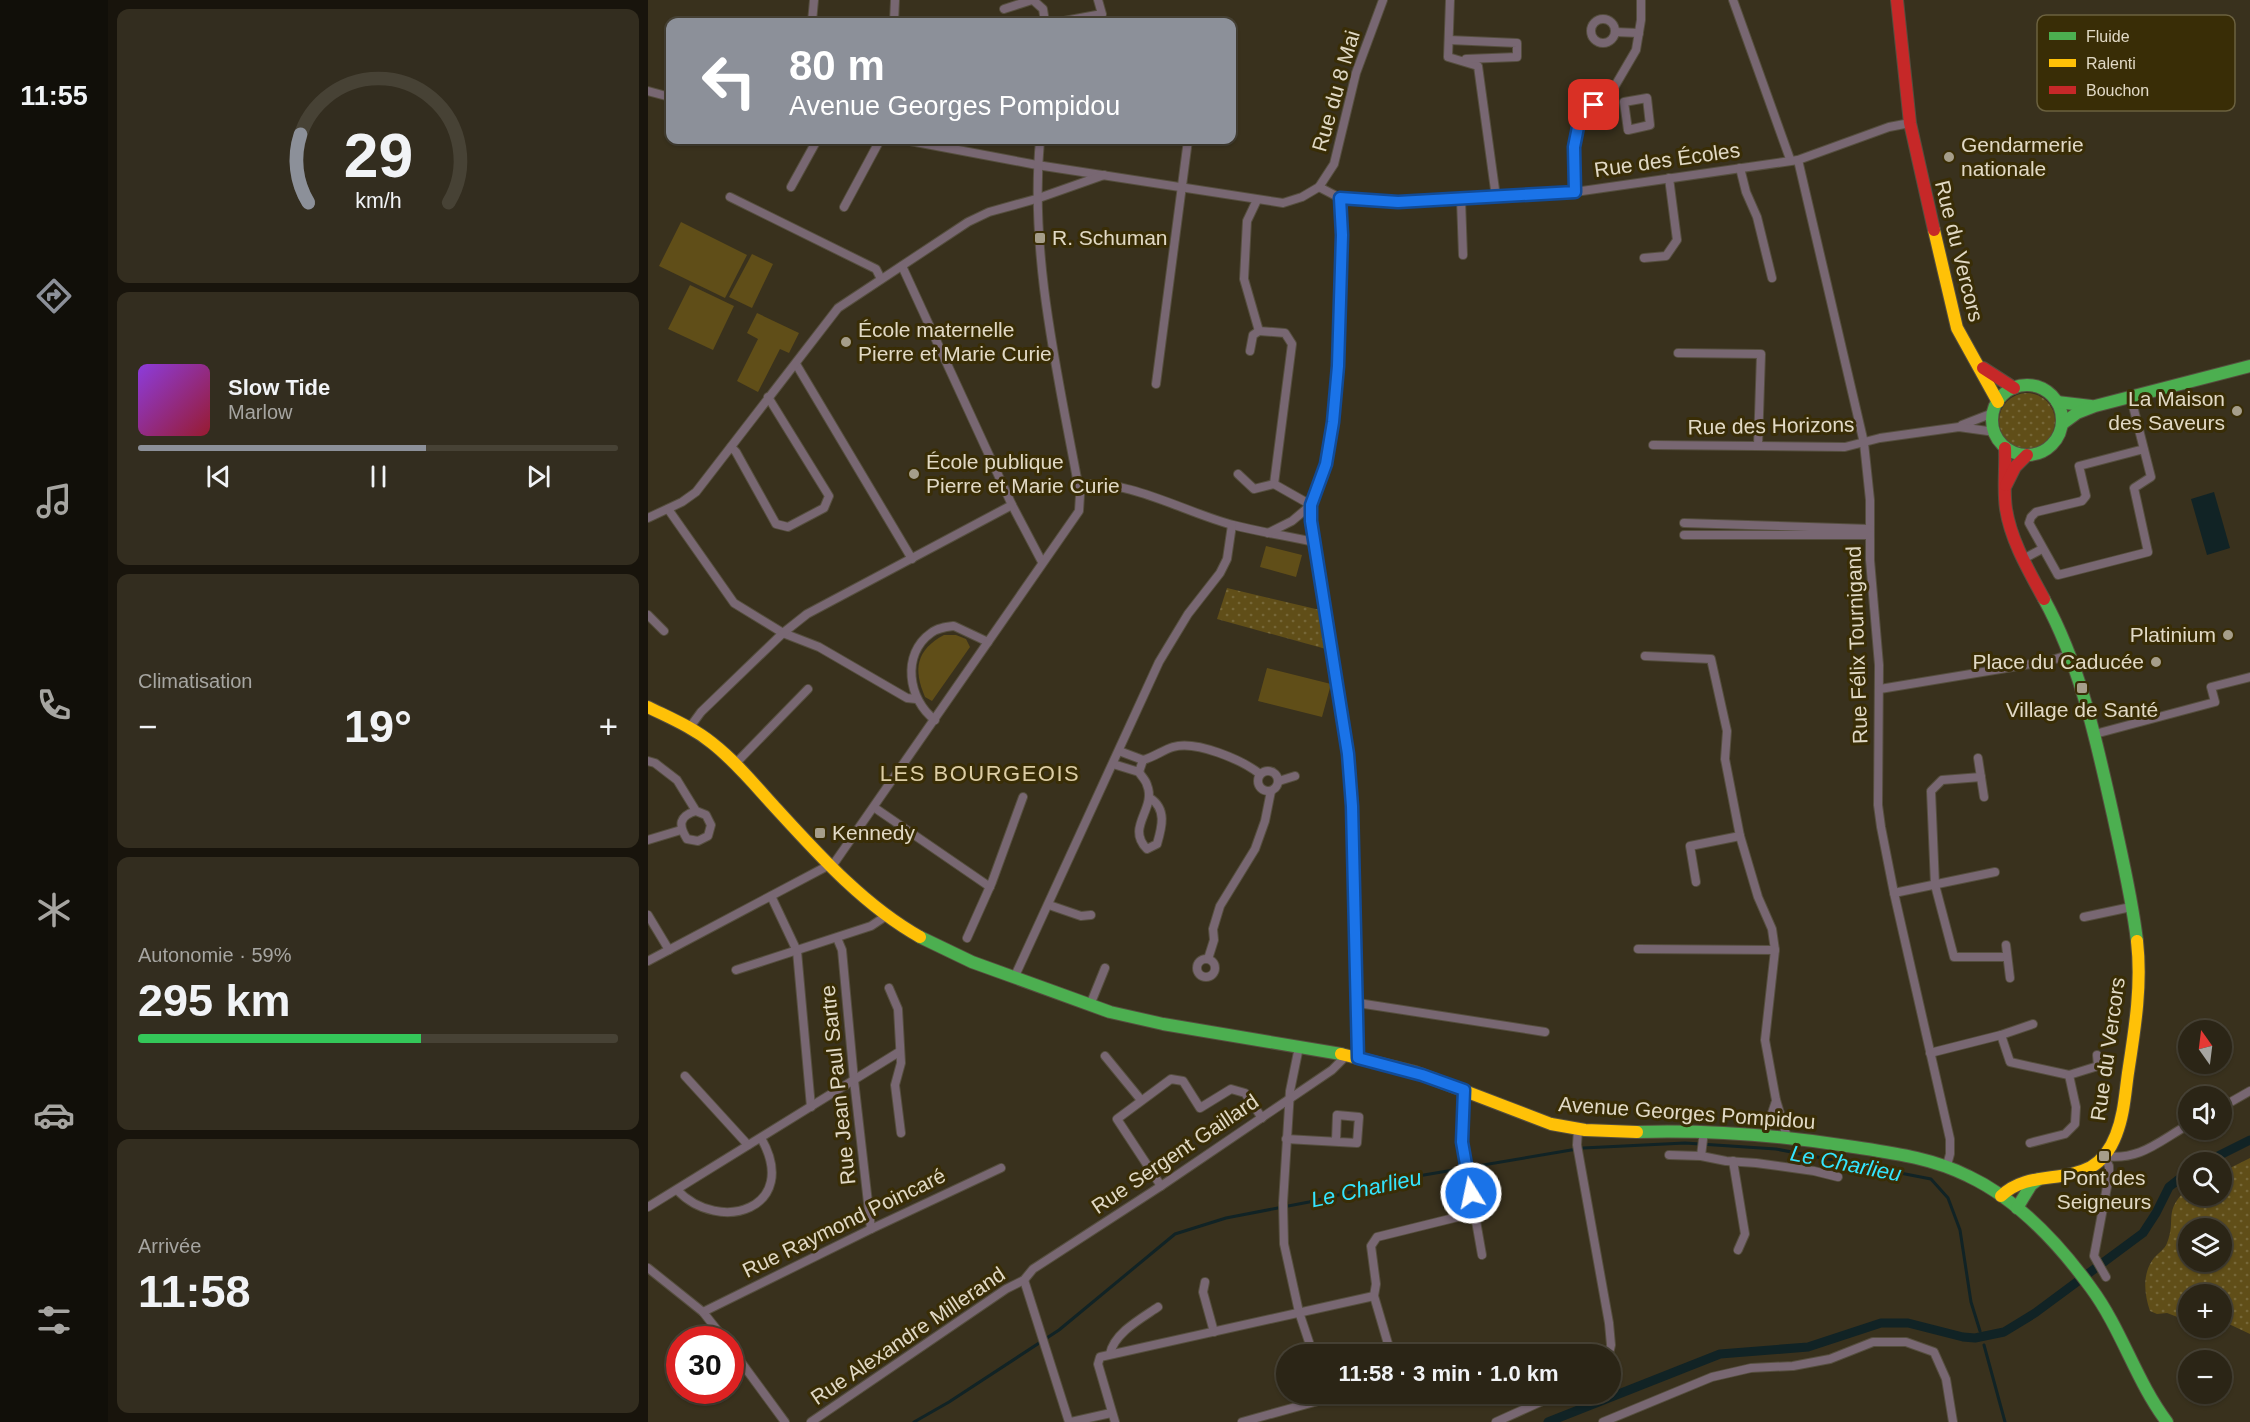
<!DOCTYPE html>
<html lang="fr">
<meta charset="utf-8">
<style>
body{margin:0;font-family:Arial,sans-serif;background:#332d1f;color:#f1f3f6;height:100vh;display:flex;flex-direction:column;font-size:22px;white-space:nowrap}
*{box-sizing:border-box;margin:0}
p{font-size:20px;color:#a6a5a1}
.icon{flex:none;width:33px;height:33px;fill:none;stroke:currentColor;stroke-width:2;stroke-linecap:round;stroke-linejoin:round}
.map{position:relative;flex:1;overflow:hidden}
.details{display:flex;flex-direction:column;gap:9px;padding:9px;background:#18140c;width:540px}
.details>*{flex:none}
.top-card{position:absolute;left:18px;top:18px;width:570px;height:126px;border-radius:12px;box-shadow:0 2px 4px #0004,0 0 0 2px #474235;background:#8c9099;color:#fff;overflow:hidden}
.needle{width:39px;rotate:346deg}
.buttons{position:absolute;left:1530px;top:1020px;display:grid;gap:12px}
.buttons a{display:grid;place-items:center;width:54px;height:54px;border-radius:50%;background:#2b2516;box-shadow:0 2px 4px #0004,0 0 0 2px #474235;font-size:30px}
.speed{position:absolute;left:18px;top:1326px;display:flex;gap:12px;font-size:30px;font-weight:700;text-align:center}
.speed>*{display:grid;place-content:center;width:78px;height:78px;border-radius:50%;background:#2b2516;box-shadow:0 2px 4px #0004,0 0 0 2px #474235;line-height:1}
.speed .limit{border:9px solid #d22;background:#fff;color:#111}
.pin{position:absolute;display:grid;place-items:center;width:51px;height:51px;color:#fff;margin:-26px;border-radius:12px;box-shadow:0 3px 9px #0006}
.me{position:absolute;width:66px;margin:-33px;rotate:350deg;stroke-linejoin:round;filter:drop-shadow(0 0 4px #0008)}
.turn{display:flex;align-items:center;gap:21px;height:126px;padding:0 24px;font-size:27px}
.turn .icon{width:78px;height:78px;stroke-width:2.5}
.turn b{display:block;font-size:42px;line-height:51px}
.big{font-size:45px;font-weight:800;line-height:1.1}
.details .card{flex:1;display:flex;flex-direction:column;justify-content:center;gap:9px;min-width:0;padding:0 21px;border-radius:12px;background:#332d1f}
.details .dial{align-items:center;gap:0}
.dial svg{height:156px;overflow:visible;fill:none;stroke:#474235;stroke-width:7;stroke-linecap:round;text-anchor:middle}
.dial text{fill:#f1f3f6;stroke:none}
.song{display:flex;align-items:center;gap:18px}
.cover{width:72px;height:72px;border-radius:9px;background:linear-gradient(135deg,hsl(270 70% 55%),hsl(350 70% 35%))}
.played{height:6px;border-radius:3px;background:linear-gradient(90deg,#8c9099 60%,#474235 60%)}
.keys{display:flex;justify-content:space-around;direction:ltr}
.heat{display:flex;justify-content:space-between;align-items:center;font-size:33px;direction:ltr}
.charge{height:9px;border-radius:4px;background:linear-gradient(90deg,#34c759 59%,#474235 0)}
.trip{position:absolute;left:628px;top:1344px;width:345px;height:60px;border-radius:30px;background:#2b2516;box-shadow:0 2px 4px #0004,0 0 0 2px #474235;font-weight:800;line-height:60px;text-align:center}
main{display:flex;flex:1;min-height:0}
.dock{display:flex;flex-direction:column;width:108px;justify-content:space-around;align-items:center;background:#110f09;color:#a6a5a1}
.dock .icon{width:42px;height:42px}
.dock .selected{color:#8c9099}
.dock b{font-size:27px;color:#f1f3f6}
.map>svg:first-child{display:block}
.grass{fill:url(#grass-dots);fill-rule:evenodd}
.park{fill:#604e18}
.water{fill:#112325}
.lines{fill:none;stroke-linecap:round;stroke-linejoin:round}
.stream{stroke:#112325;stroke-width:3}
.canal{stroke:#112325;stroke-width:9}
.street-casing{stroke:#554e3e;stroke-width:10}
.fast-casing{stroke:#554e3e;stroke-width:14}
.slow-casing{stroke:#554e3e;stroke-width:14}
.jam-casing{stroke:#554e3e;stroke-width:14}
.street{stroke:#786772;stroke-width:8}
.fast{stroke:#4caf50;stroke-width:12}
.slow{stroke:#ffc107;stroke-width:12}
.jam{stroke:#c62828;stroke-width:12}
.route-casing{stroke:#114b97;stroke-width:15}
.route{stroke:#1a73e8;stroke-width:10}
.poi-dot{fill:#a69e8a;stroke:#392d06;stroke-width:2}
.labels{text-anchor:middle;stroke-width:6;stroke-linejoin:round;paint-order:stroke}
.street-label{font-size:21px;fill:#e1d9c5;stroke:#392d06}
.poi-label{font-size:21px;fill:#e1d9c5;stroke:#392d06;text-anchor:start}
.neighbourhood-label{font-size:22px;letter-spacing:1.5px;fill:#dccda5;stroke:#392d06}
.water-label{font-size:22px;font-style:italic;fill:#34e5fe;stroke:#392d06}
.key{fill:#392d06;stroke:#6b613f;stroke-width:1.5}
.key-label{font-size:16px;fill:#e1d9c5}
</style>
<main>
<nav class="dock">
<b>11:55</b>
<svg class="icon selected" aria-label="directions" viewBox="0 0 24 24"><path d="M12 3l9 9-9 9-9-9zM9 14v-3h6M13 9l2 2-2 2"/></svg>
<svg class="icon" aria-label="music" viewBox="0 0 24 24"><path d="M9 18V5l10-2v13"/><circle cx="6" cy="18" r="3"/><circle cx="16" cy="16" r="3"/></svg>
<svg class="icon" aria-label="phone" viewBox="0 0 24 24"><path d="M5 4h4l2 5-3 2q2 4 5 5l2-3 5 2v4C11 20 4 13 5 4z"/></svg>
<svg class="icon" aria-label="climate" viewBox="0 0 24 24"><path d="M12 3v18M4 7l16 10M4 17L20 7"/></svg>
<svg class="icon" aria-label="car" viewBox="0 0 24 24"><path d="M5 17H2v-5l4-1 3-4h7l3 4 3 1v5h-3M9 17h6M6 11h13"/><circle cx="7" cy="17" r="2"/><circle cx="17" cy="17" r="2"/></svg>
<svg class="icon" aria-label="filters" viewBox="0 0 24 24"><path d="M4 7h16M4 17h16"/><circle cx="9" cy="7" r="2"/><circle cx="15" cy="17" r="2"/></svg>
</nav>
<section class="details">
<div class="card dial"><svg viewBox="0 0 100 80">
<path d="M14 69A42 42 0 1 1 86 69"/>
<path d="M14 69A42 42 0 0 1 10 34" stroke="#8c9099"/>
<text x="50" y="56" font-size="32" font-weight="700">29</text>
<text x="50" y="72" font-size="11">km/h</text>
</svg></div>
<div class="card">
<div class="song"><i class="cover"></i><div><b>Slow Tide</b><p>Marlow</p></div></div>
<div class="played"></div>
<div class="keys"><svg class="icon" aria-label="previous" viewBox="0 0 24 24"><path d="M18 5L8 12l10 7zM5 5v14"/></svg><svg class="icon" aria-label="pause" viewBox="0 0 24 24"><path d="M8 5v14M16 5v14"/></svg><svg class="icon" aria-label="next" viewBox="0 0 24 24"><path d="M6 5l10 7-10 7zM19 5v14"/></svg></div>
</div>
<div class="card"><p>Climatisation</p>
<div class="heat"><a>−</a><b class="big">19°</b><a>+</a></div>
</div>
<div class="card"><p>Autonomie · 59%</p><b class="big">295 km</b><div class="charge"></div></div>
<div class="card"><p>Arrivée</p><b class="big">11:58</b></div>
</section>
<div class="map">
<svg width="1602" height="1422" viewBox="0 0 1602 1422">
<defs>
<pattern id="grass-dots" width="8" height="8" patternUnits="userSpaceOnUse" patternTransform="scale(1.5)"><rect width="8" height="8" fill="#604e18"/><path d="M2 2h.1M6 6h.1" fill="none" stroke="#766738" stroke-width="1.8" stroke-linecap="round"/></pattern>
</defs>
<rect width="100%" height="100%" fill="#39311d"/>
<g class="grass">
<circle cx="1379" cy="421" r="28"/>
<polygon points="579,588 672,610 678,649 569,619"/>
<path d="M1602 1158V1334L1583 1325H1574V1294H1540V1321L1519 1313 1509 1314 1502 1311C1496 1294 1494 1273 1506 1258 1510 1253 1517 1249 1519 1243 1529 1219 1514 1212 1540 1188V1196H1574V1172ZM1540 1228H1574V1262H1540Z"/>
</g>
<g class="park">
<polygon points="33,222 99,255 77,298 11,266"/>
<polygon points="104,254 125,264 104,308 81,297"/>
<polygon points="42,285 86,306 65,350 20,329"/>
<polygon points="109,313 151,333 141,353 132,349 110,392 89,381 110,339 99,333"/>
<polygon points="618,546 654,555 648,577 612,567"/>
<path d="M296 635H308L318 639 322 647 284 701 277 697C265 669 268 650 296 635Z"/>
<polygon points="619,668 683,684 674,717 610,701"/>
</g>
<polygon class="water" points="1566,492 1582,548 1559,555 1543,499"/>
<g class="lines">
<g class="stream">
<polyline points="1336,1345 1357,1422"/>
<polyline points="266,1422 301,1402 411,1330 527,1234 578,1218 661,1202 770,1176 935,1148 1037,1143 1128,1149 1283,1179 1300,1198 1312,1230 1323,1302 1332,1331"/>
</g>
<g class="canal">
<polyline points="1558,1162 1602,1140"/>
<polyline points="900,1422 1072,1354 1160,1347 1233,1323 1260,1323 1315,1337 1327,1338 1356,1332 1387,1313 1495,1233 1508,1213 1521,1187 1540,1172"/>
</g>
<defs>
<g id="street">
<polyline points="385,0 395,9 397,22"/>
<polyline points="802,0 800,57 830,66 848,197"/>
<polyline points="1085,0 1142,159"/>
<polyline points="356,9 384,0"/>
<circle cx="955" cy="31" r="12"/>
<polyline points="164,22 166,0"/>
<polyline points="246,22 247,0"/>
<polyline points="411,22 454,14 450,0"/>
<polyline points="967,32 991,33"/>
<polyline points="801,40 869,43 869,57 818,59"/>
<polyline points="0,91 22,97"/>
<polygon points="999,98 1002,125 980,130 976,102"/>
<polyline points="257,140 389,165 635,203 654,197 671,187 686,164 708,73 735,0"/>
<polyline points="1150,160 1216,443 1222,500 1222,560 1231,665 1230,805 1233,827 1246,893 1302,1139 1302,1154 1299,1165"/>
<polyline points="1092,168 1098,192 1109,217 1124,278"/>
<polyline points="143,187 169,140"/>
<polyline points="671,187 692,198 750,202 927,192 1150,160 1241,127 1262,123"/>
<polyline points="927,192 926,147 931,122 946,105 964,91 988,50 993,20 993,0"/>
<polyline points="82,197 228,269 233,279"/>
<polyline points="692,198 694,235 690,366 685,422 677,463 663,505 663,521 700,754 704,806 710,1058"/>
<polyline points="609,200 599,221 596,279 611,331 637,333 644,344 626,484"/>
<polyline points="813,200 815,255"/>
<polyline points="196,207 232,140"/>
<polyline points="996,258 1018,256 1029,240 1021,178"/>
<polyline points="254,266 364,505 394,562"/>
<polyline points="602,351 605,335 611,331"/>
<polyline points="1030,353 1113,354 1110,445"/>
<polyline points="148,364 264,559"/>
<polyline points="508,384 540,140"/>
<polyline points="1483,398 1503,477 1486,488 1500,552 1410,575 1381,523 1383,517 1388,512 1434,501 1438,496 1431,466 1496,449"/>
<polyline points="1314,425 1345,413"/>
<polyline points="1005,445 1197,447 1232,438 1311,427 1347,432"/>
<polyline points="83,447 88,452 128,524 140,527 176,508 181,496 120,397"/>
<polyline points="590,474 606,489 626,484"/>
<path d="M431 485C479 478 538 513 585 525 612 532 639 536 666 542"/>
<polyline points="20,509 86,603 135,633 171,647 259,698 268,699"/>
<polyline points="0,518 34,502 48,492 190,308 320,222 341,212 388,199 456,175"/>
<polyline points="1036,523 1222,529"/>
<polyline points="620,533 644,521 663,505 626,484"/>
<polyline points="1036,535 1222,535"/>
<polyline points="1377,558 1394,549"/>
<polyline points="0,615 16,631"/>
<polyline points="997,656 1063,659 1079,731 1077,759 1092,836 1110,897 1124,929 1127,950 1117,1040 1128,1100 1139,1137"/>
<polyline points="1232,689 1401,661 1423,654"/>
<path d="M287 720C260 700 253 654 283 633 289 628 298 627 306 626L340 642"/>
<polyline points="42,727 53,712 135,633 159,614 364,505"/>
<polyline points="1447,734 1567,702 1563,687 1602,677"/>
<polyline points="1330,758 1336,797"/>
<path d="M495 760C506 757 515 750 525 747 548 740 594 760 612 774"/>
<path d="M0 761 7 763 29 780 48 811 58 815 63 825 60 836 50 841 39 839C30 825 31 816 48 811"/>
<polyline points="87,764 160,689"/>
<polyline points="465,764 491,772 495,760 471,751"/>
<circle cx="620" cy="781" r="10"/>
<path d="M491 772C493 776 498 780 499 785 509 809 477 827 499 849L509 844C514 827 519 809 502 798"/>
<polyline points="1333,777 1294,780 1283,791 1287,885 1306,957 1359,957"/>
<polyline points="631,781 647,776"/>
<polyline points="227,808 342,887"/>
<polyline points="0,840 33,830"/>
<polyline points="1048,882 1042,846 1092,836"/>
<polyline points="1246,893 1347,872"/>
<polyline points="123,896 149,951 163,1107"/>
<polyline points="401,905 433,916 443,915"/>
<polyline points="0,915 21,950"/>
<polyline points="1436,917 1483,907"/>
<polyline points="189,938 194,950 206,1080 223,1229"/>
<polyline points="319,938 344,882 375,797"/>
<polyline points="1358,945 1362,978"/>
<polyline points="990,949 1127,950"/>
<circle cx="558" cy="968" r="9"/>
<polyline points="560,959 566,940 565,929 572,906 607,849 617,821 623,791"/>
<path d="M0 961 187 862 431 511 432 495C411 379 381 257 392 140"/>
<polyline points="88,970 223,926 238,916"/>
<polyline points="366,978 511,662 540,614 572,573 579,559 584,525"/>
<polyline points="241,988 250,1009 253,1063 247,1085 253,1133"/>
<polyline points="710,1003 897,1032"/>
<polyline points="442,1005 457,968"/>
<polyline points="1353,1035 1362,1062 1421,1075"/>
<polyline points="651,1047 642,1091 635,1203 636,1244 651,1312 665,1354"/>
<polyline points="1282,1053 1353,1035 1385,1024"/>
<polyline points="457,1056 493,1100"/>
<polyline points="1421,1075 1450,1066 1449,1055"/>
<polyline points="37,1076 100,1145"/>
<polyline points="816,1090 814,1142 834,1255"/>
<polyline points="1574,1107 1602,1091"/>
<polyline points="930,1129 929,1145 961,1323 963,1345 961,1354"/>
<polyline points="1117,1134 1128,1101"/>
<polyline points="638,1139 709,1143 711,1117 689,1115 688,1141"/>
<polyline points="1382,1143 1417,1134 1427,1124 1428,1107 1421,1075"/>
<polyline points="1021,1155 1053,1156 1078,1161 1108,1163 1166,1171 1190,1177"/>
<polyline points="1053,1156 1056,1131"/>
<polyline points="1456,1156 1461,1166 1461,1176 1446,1256 1458,1277"/>
<path d="M1456 1156C1492 1161 1511 1141 1540 1125"/>
<polyline points="1085,1161 1097,1234 1090,1250"/>
<polyline points="513,1186 469,1119 523,1079 535,1081 552,1108 583,1089 597,1093 614,1118"/>
<path d="M29 1190C72 1235 153 1208 113 1138"/>
<polyline points="0,1207 251,1052"/>
<polyline points="0,1268 55,1312 77,1340"/>
<polyline points="376,1280 421,1422"/>
<polyline points="557,1282 555,1292 566,1332"/>
<polyline points="55,1312 223,1229 353,1168"/>
<polyline points="82,1347 137,1422"/>
<path d="M462 1354C466 1333 494 1318 510 1307"/>
<polyline points="743,1354 726,1296 728,1284 723,1246 729,1237 826,1213"/>
<polyline points="163,1422 358,1289 376,1280 385,1269 513,1186 684,1070 694,1060 696,1055"/>
<polyline points="423,1422 463,1413"/>
<polyline points="467,1422 450,1364 452,1357 726,1296"/>
<polyline points="594,1422 695,1394"/>
<polyline points="848,1422 910,1394"/>
<polyline points="955,1422 1064,1377 1103,1368 1145,1366 1182,1359 1225,1342 1258,1342 1286,1352 1298,1379 1305,1422"/>
</g>
<g id="fast">
<circle cx="1379" cy="420" r="35"/>
<polyline points="1409,402 1443,406"/>
<polyline points="1414,424 1429,413 1447,406 1602,366"/>
<path d="M1396 599C1433 667 1448 740 1465 815 1474 857 1484 898 1489 941"/>
<polyline points="272,937 324,962 462,1012 515,1024 693,1054"/>
<path d="M989 1132C1062 1130 1133 1135 1206 1147 1245 1153 1284 1158 1320 1176 1369 1199 1411 1244 1443 1288 1474 1330 1488 1381 1519 1422"/>
<polyline points="1369,1208 1383,1185 1391,1179"/>
</g>
<g id="slow">
<polyline points="1286,230 1309,328 1350,402"/>
<path d="M0 707C22 718 44 727 64 743 87 761 106 784 125 805 169 853 215 905 272 937"/>
<polyline points="693,1054 767,1072 903,1124 937,1130 989,1132"/>
<path d="M1353 1196C1379 1171 1413 1183 1443 1167 1455 1160 1463 1148 1468 1135 1476 1115 1477 1094 1480 1073 1487 1028 1494 985 1489 941"/>
</g>
<g id="jam">
<polyline points="1249,0 1262,123 1286,230"/>
<polyline points="1335,368 1366,388"/>
<path d="M1357 448C1358 468 1355 489 1358 509 1363 541 1381 571 1396 599"/>
<polyline points="1358,485 1367,467 1379,455"/>
</g>
</defs>
<use href="#street" class="street-casing"/>
<use href="#fast" class="fast-casing"/>
<use href="#slow" class="slow-casing"/>
<use href="#jam" class="jam-casing"/>
<use href="#street" class="street"/>
<use href="#fast" class="fast"/>
<use href="#slow" class="slow"/>
<use href="#jam" class="jam"/>
</g>
<g class="lines">
<defs>
<polyline id="route" points="823,1193 814,1142 816,1090 774,1075 710,1058 704,806 700,754 663,521 663,505 678,464 685,422 690,366 694,235 692,198 750,202 927,192 926,147 931,122 946,105"/>
</defs>
<use href="#route" class="route-casing"/>
<use href="#route" class="route"/>
</g>
<g class="poi-dot">
<circle cx="1301" cy="157" r="6"/>
<rect x="386" y="232" width="12" height="12" rx="3"/>
<circle cx="198" cy="342" r="6"/>
<circle cx="1589" cy="411" r="6"/>
<circle cx="266" cy="474" r="6"/>
<circle cx="1580" cy="635" r="6"/>
<circle cx="1508" cy="662" r="6"/>
<rect x="1428" y="682" width="12" height="12" rx="3"/>
<rect x="166" y="827" width="12" height="12" rx="3"/>
<rect x="1450" y="1150" width="12" height="12" rx="3"/>
</g>
<g class="labels">
<g class="street-label">
<text transform="translate(688 91) rotate(-74)" y="7">Rue du 8 Mai</text>
<text transform="translate(1019 160) rotate(-8)" y="7">Rue des Écoles</text>
<text transform="translate(1311 251) rotate(76)" y="7">Rue du Vercors</text>
<text transform="translate(1123 426) rotate(-1)" y="7">Rue des Horizons</text>
<text transform="translate(1209 645) rotate(-92)" y="7">Rue Félix Tournigand</text>
<text transform="translate(1460 1049) rotate(-82)" y="7">Rue du Vercors</text>
<text transform="translate(190 1085) rotate(-96)" y="7">Rue Jean Paul Sartre</text>
<text transform="translate(1039 1113) rotate(4)" y="7">Avenue Georges Pompidou</text>
<text transform="translate(527 1154) rotate(-34)" y="7">Rue Sergent Gaillard</text>
<text transform="translate(196 1223) rotate(-26)" y="7">Rue Raymond Poincaré</text>
<text transform="translate(260 1336) rotate(-34)" y="7">Rue Alexandre Millerand</text>
</g>
<g class="poi-label">
<text x="1313" y="152">Gendarmerie<tspan x="1313" dy="24">nationale</tspan></text>
<text x="404" y="245">R. Schuman</text>
<text x="210" y="337">École maternelle<tspan x="210" dy="24">Pierre et Marie Curie</tspan></text>
<text x="1577" y="406" text-anchor="end">La Maison<tspan x="1577" dy="24">des Saveurs</tspan></text>
<text x="278" y="469">École publique<tspan x="278" dy="24">Pierre et Marie Curie</tspan></text>
<text x="1568" y="642" text-anchor="end">Platinium</text>
<text x="1496" y="669" text-anchor="end">Place du Caducée</text>
<text x="1434" y="717" text-anchor="middle">Village de Santé</text>
<text x="184" y="840">Kennedy</text>
<text x="1456" y="1185" text-anchor="middle">Pont des<tspan x="1456" dy="24">Seigneurs</tspan></text>
</g>
<g class="neighbourhood-label">
<text x="332" y="781">LES BOURGEOIS</text>
</g>
<g class="water-label">
<text transform="translate(1198 1163) rotate(11)" y="8">Le Charlieu</text>
<text transform="translate(718 1188) rotate(-12)" y="8">Le Charlieu</text>
</g>
</g>
<rect x="1389" y="15" width="198" height="96" rx="9" class="key"/>
<rect x="1401" y="32" width="27" height="8" fill="#4caf50"/>
<rect x="1401" y="59" width="27" height="8" fill="#ffc107"/>
<rect x="1401" y="86" width="27" height="8" fill="#c62828"/>
<g class="key-label">
<text x="1438" y="42">Fluide</text>
<text x="1438" y="69">Ralenti</text>
<text x="1438" y="96">Bouchon</text>
</g>
</svg>
<div class="buttons">
<a><svg class="needle" viewBox="-14 -14 28 28"><path d="M0-13l5 13h-10z" fill="#e53935"/><path d="M0 13l5-13h-10z" fill="#a6a5a1"/></svg></a>
<a><svg class="icon" aria-label="sound" viewBox="0 0 24 24"><path d="M4 9h4l5-4v14l-5-4H4zM17 9q2 3 0 6"/></svg></a>
<a><svg class="icon" aria-label="search" viewBox="0 0 24 24"><circle cx="10" cy="10" r="6"/><path d="M15 15l6 6"/></svg></a>
<a><svg class="icon" aria-label="layers" viewBox="0 0 24 24"><path d="M12 4l9 5-9 5-9-5zM3 14l9 5 9-5"/></svg></a>
<a>+</a>
<a>−</a>
</div>
<div class="speed"><div class="limit">30</div></div>
<div class="pin" style="left:946px;top:105px;background:#d93025"><svg class="icon" aria-label="arrive" viewBox="0 0 24 24"><path d="M6 21V4h12l-3 4 3 4H6"/></svg></div>
<svg class="me" style="left:823px;top:1193px" viewBox="-20 -20 40 40"><circle r="17" fill="#1a73e8" stroke="#fff" stroke-width="3"/><path d="M0-11L8 9 0 5-8 9z" fill="#fff"/></svg>
<div class="trip">11:58 · 3 min · 1.0 km</div>
<div class="top-card">
<div class="turn"><svg class="icon" aria-label="left" viewBox="0 0 24 24"><path d="M17 20v-9H6M10 6l-5 5 5 5"/></svg><div><b>80 m</b>Avenue Georges Pompidou</div></div>
</div>
</div>
</main>
